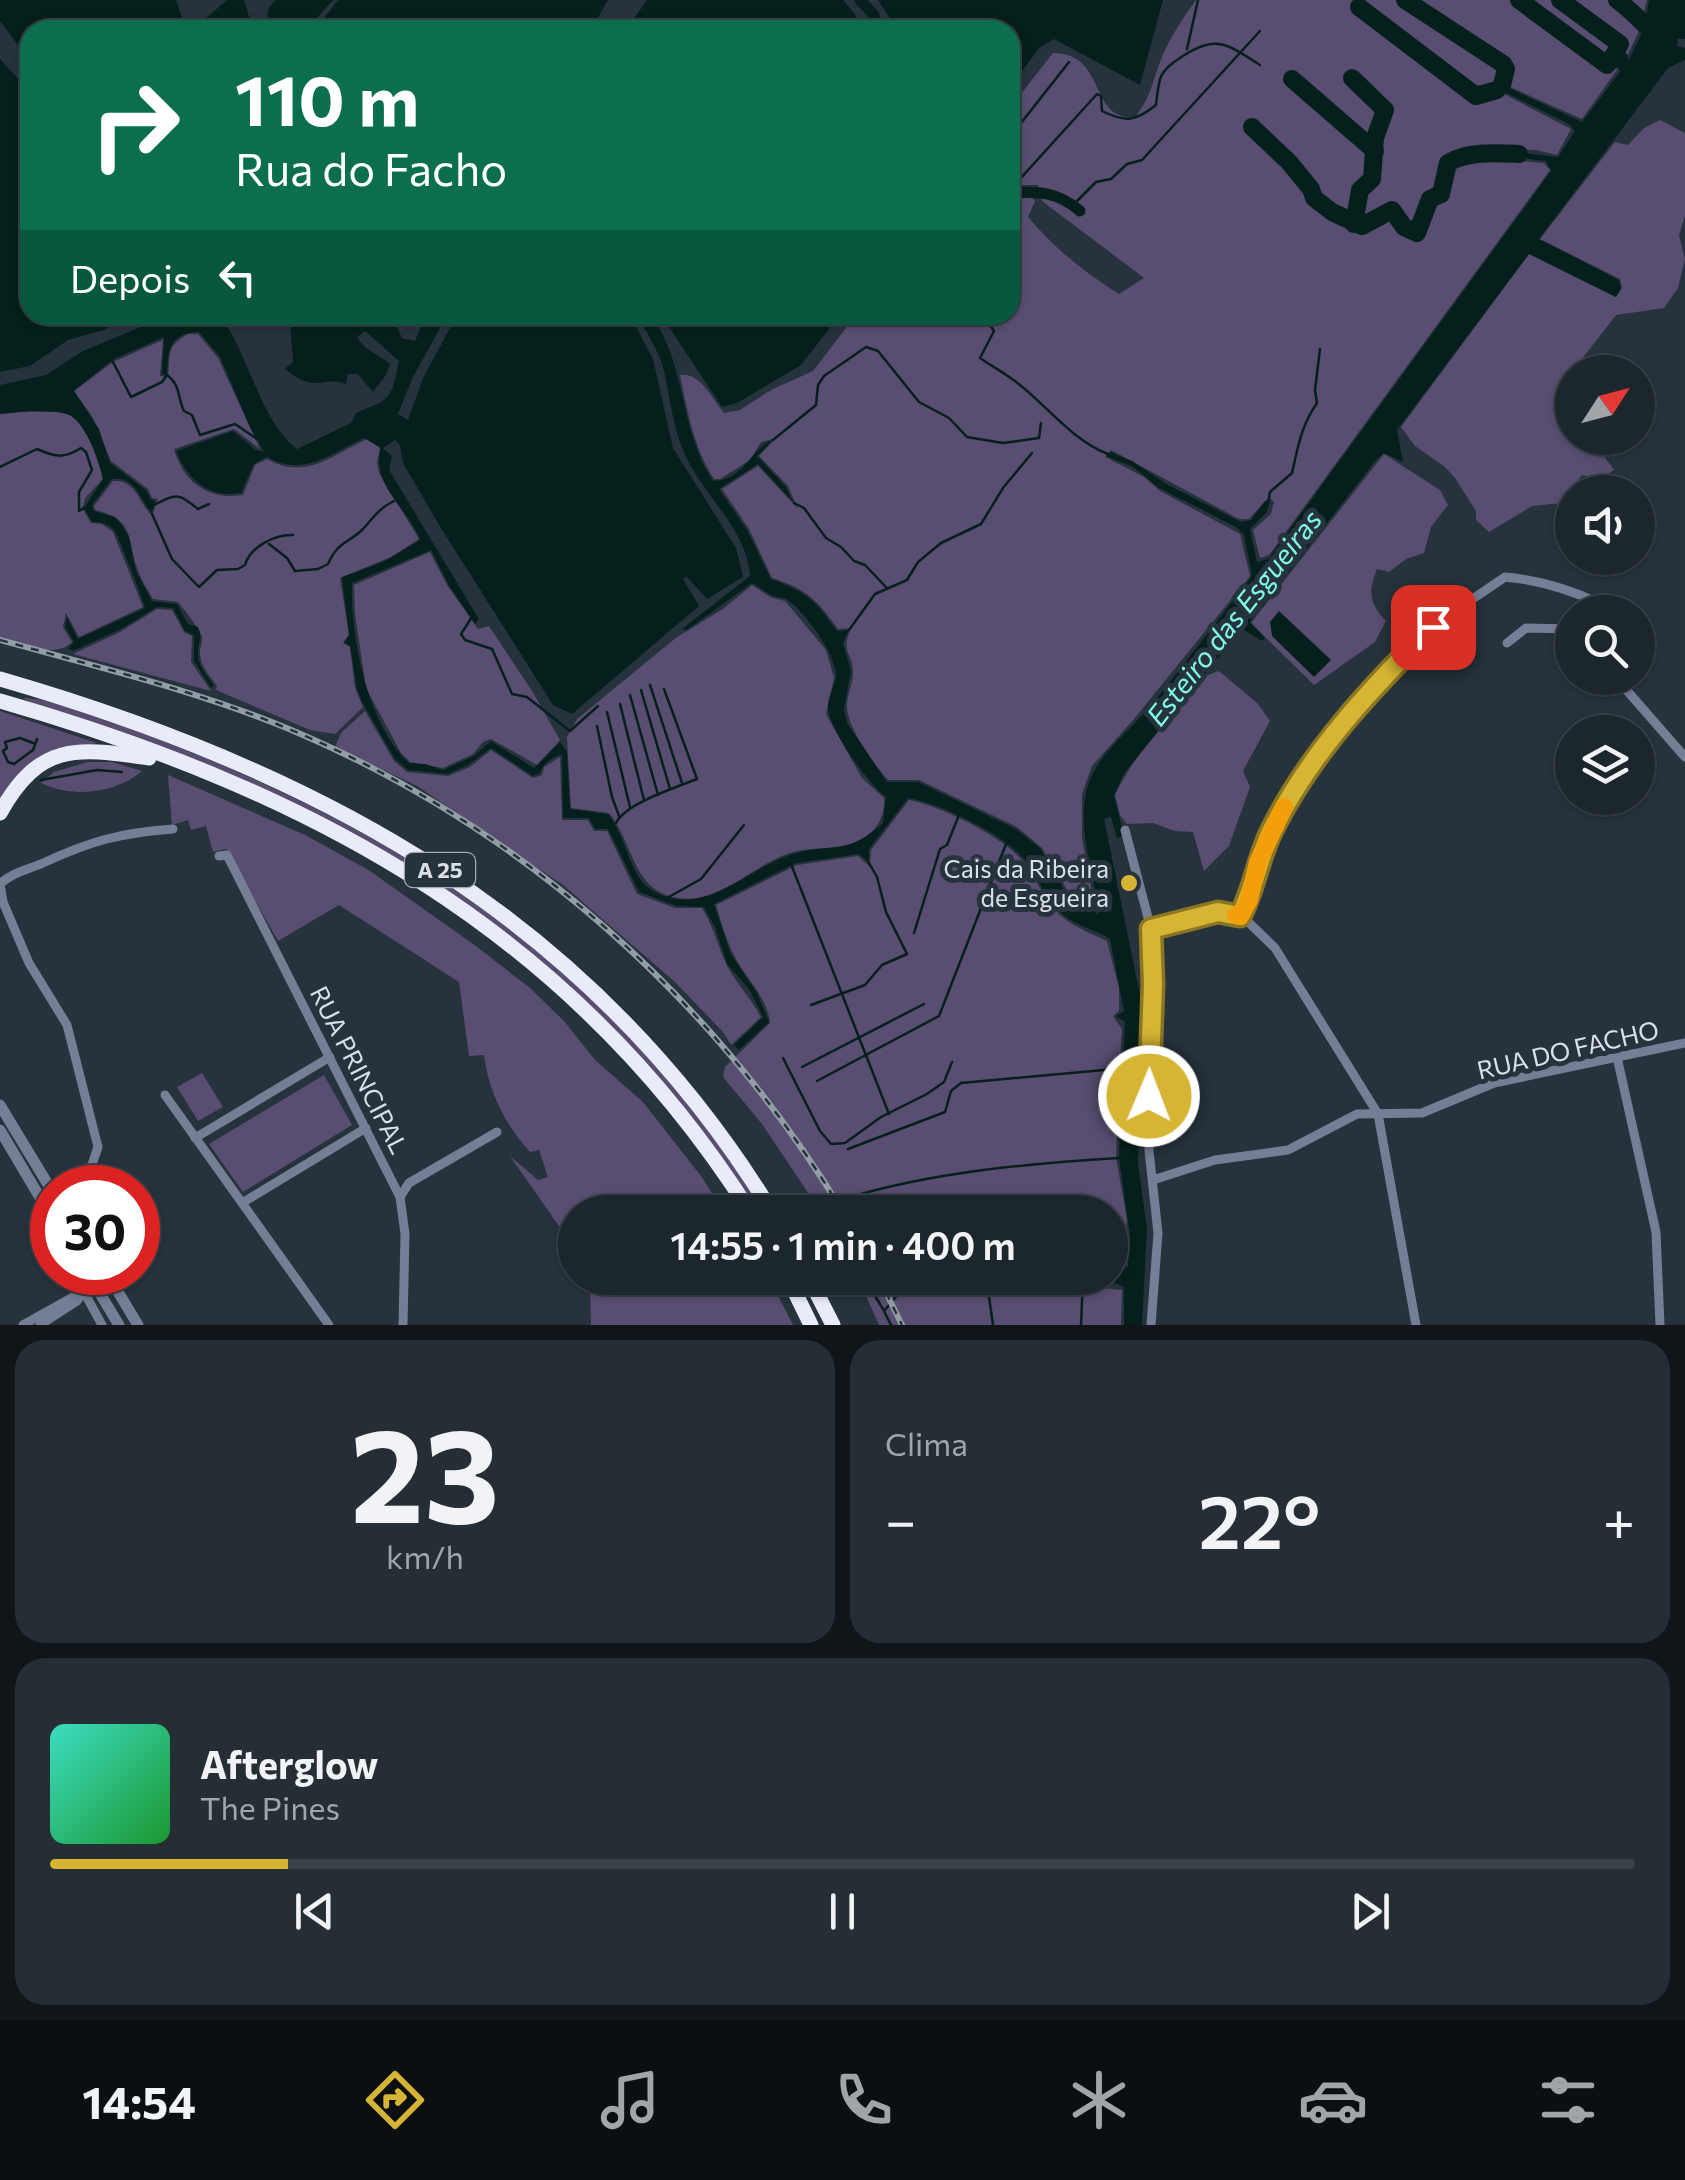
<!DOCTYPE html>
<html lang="pt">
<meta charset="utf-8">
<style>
body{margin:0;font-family:Commissioner,sans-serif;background:#252e35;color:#f1f3f6;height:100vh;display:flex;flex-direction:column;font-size:38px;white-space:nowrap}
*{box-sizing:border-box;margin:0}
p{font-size:32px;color:#a0a5aa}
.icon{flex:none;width:55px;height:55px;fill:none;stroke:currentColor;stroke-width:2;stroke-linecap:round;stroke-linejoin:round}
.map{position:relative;height:1325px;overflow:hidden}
.details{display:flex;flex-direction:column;gap:15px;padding:15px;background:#0f1519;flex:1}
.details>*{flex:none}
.guide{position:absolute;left:20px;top:20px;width:1000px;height:305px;border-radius:30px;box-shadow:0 2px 8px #0004,0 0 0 2px #3a4349;background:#0b6e4f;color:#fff;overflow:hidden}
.needle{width:65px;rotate:54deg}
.buttons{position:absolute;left:1555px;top:355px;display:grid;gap:20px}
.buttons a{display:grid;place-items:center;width:100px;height:100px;border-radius:50%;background:#1c262d;box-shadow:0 2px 8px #0004,0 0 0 2px #3a4349;font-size:50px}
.speed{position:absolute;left:30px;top:1165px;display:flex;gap:20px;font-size:50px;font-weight:700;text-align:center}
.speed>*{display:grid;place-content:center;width:130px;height:130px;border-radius:50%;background:#1c262d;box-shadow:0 2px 8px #0004,0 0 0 2px #3a4349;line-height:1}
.speed .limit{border:15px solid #d22;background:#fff;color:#111}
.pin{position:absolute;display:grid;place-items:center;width:85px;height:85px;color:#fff;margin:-42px;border-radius:20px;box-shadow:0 5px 15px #0006}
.me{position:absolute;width:110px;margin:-55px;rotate:1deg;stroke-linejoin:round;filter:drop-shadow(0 0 8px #0008)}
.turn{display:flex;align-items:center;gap:35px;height:210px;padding:0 50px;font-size:45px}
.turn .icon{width:130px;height:130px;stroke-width:2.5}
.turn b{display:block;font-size:70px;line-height:85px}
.then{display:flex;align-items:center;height:95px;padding:0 50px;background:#0003;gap:20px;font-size:38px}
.big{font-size:75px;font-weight:600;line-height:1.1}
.details .widget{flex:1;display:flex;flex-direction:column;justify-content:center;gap:15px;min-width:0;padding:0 35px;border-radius:30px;background:#252e35}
.details .dial{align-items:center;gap:0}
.dial b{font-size:130px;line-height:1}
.song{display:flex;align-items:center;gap:30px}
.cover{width:120px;height:120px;border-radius:15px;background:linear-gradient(135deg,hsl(170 70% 55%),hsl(130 70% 35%))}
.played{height:10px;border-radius:5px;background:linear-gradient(90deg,#d6b534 15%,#3a4349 15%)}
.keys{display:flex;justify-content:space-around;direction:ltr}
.heat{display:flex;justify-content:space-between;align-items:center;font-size:55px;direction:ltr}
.details .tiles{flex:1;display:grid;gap:15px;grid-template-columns:1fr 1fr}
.widget:last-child{grid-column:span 2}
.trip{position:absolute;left:558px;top:1195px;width:570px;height:100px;border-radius:50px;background:#1c262d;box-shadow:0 2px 8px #0004,0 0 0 2px #3a4349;font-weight:600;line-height:100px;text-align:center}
.menu{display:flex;height:160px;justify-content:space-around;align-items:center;background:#0b0f12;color:#a0a5aa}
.menu .icon{width:70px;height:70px}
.menu .active{color:#d6b534}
.menu b{font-size:45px;color:#f1f3f6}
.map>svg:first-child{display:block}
.green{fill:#594e71}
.water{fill:#05201c}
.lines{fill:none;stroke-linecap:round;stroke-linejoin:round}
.stream{stroke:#05201c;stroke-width:2.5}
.canal{stroke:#05201c;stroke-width:11}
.river{stroke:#05201c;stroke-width:18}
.minor{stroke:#767e96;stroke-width:9}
.tertiary{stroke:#767e96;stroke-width:11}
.motorway{stroke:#e7ecf8;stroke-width:15}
.rail-casing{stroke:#939da4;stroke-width:6}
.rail{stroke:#26333c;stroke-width:2.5;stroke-dasharray:8;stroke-linecap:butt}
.route-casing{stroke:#8b7622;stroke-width:25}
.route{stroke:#d6b534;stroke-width:18}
.slow{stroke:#f59e0b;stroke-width:18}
.poi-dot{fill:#d6b534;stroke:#26333c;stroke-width:4}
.labels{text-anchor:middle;stroke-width:10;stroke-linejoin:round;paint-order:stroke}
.shield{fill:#26333c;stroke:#a3adb3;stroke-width:2.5}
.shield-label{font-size:22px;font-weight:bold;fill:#d9e1e6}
.poi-label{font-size:25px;fill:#d9e1e6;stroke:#26333c;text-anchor:end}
.street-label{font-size:25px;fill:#d9e1e6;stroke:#26333c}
.water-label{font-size:28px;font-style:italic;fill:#7ffae6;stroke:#26333c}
</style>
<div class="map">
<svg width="1685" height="1325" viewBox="0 0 1685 1325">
<rect width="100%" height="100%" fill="#26333c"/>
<g class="green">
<path d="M1196 0H1647L1639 31 1628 54 1611 53 1617 70 1582 119 1508 86V62L1502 57 1499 80 1492 86 1473 85 1471 94 1479 100 1504 94 1571 129 1557 155 1536 150 1497 148 1492 157 1497 159 1544 163 1550 170 1269 555 1260 558 1253 530 1271 514 1274 502 1269 497 1249 519H1239L1111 450 1105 457 1144 477 1160 491 1240 534 1250 576 1134 719 1092 766 1082 794V838L1095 908 1068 891 1042 848 1017 827 919 780H888C874 765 846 726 847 705 847 694 853 684 853 673 853 651 840 655 851 628L838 629C817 600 807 589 772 578L749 529 722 489 758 466 798 509 788 486 759 456 776 438 761 442 750 460 720 479H714C693 446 688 413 680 375 700 372 712 398 724 413L740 410 771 390 813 371 856 315H1010V200L1031 197 1035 201 1028 217C1054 248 1085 273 1119 294L1144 278 1042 201 1038 185H1010V108L1053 53C1099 53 1092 101 1117 114 1122 117 1128 117 1134 118 1150 100 1152 83 1160 62 1169 39 1182 19 1196 0Z"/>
<polygon points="1660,120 1685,133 1685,216 1679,235 1685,259 1678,288 1664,308 1616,315 1572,372 1561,396 1572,412 1572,438 1591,438 1614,470 1598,480 1582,475 1563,503 1532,506 1489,532 1476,520 1476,511 1455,478 1445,467 1415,446 1401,427 1529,254 1616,297 1622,288 1620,279 1540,239 1615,142 1628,145 1644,128"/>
<path d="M188 334H198L218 358 260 449 234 429 174 449C183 482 209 501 243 495L255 465 267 459C306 481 332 455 367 439L380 448 377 462 379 473 419 539 391 557 340 578 349 635 343 643 350 647 355 688 363 707 335 734 310 730 216 690 217 686C210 676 201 667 200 655 199 649 203 643 202 637 201 631 184 609 178 602L153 599C148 590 141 580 138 570 126 538 136 520 95 510L94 506 113 481C136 479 139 503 152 516L158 499 152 498 148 489 111 461 93 418 74 391 113 362 163 340 160 376 168 377C170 354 166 346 188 334Z"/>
<path d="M30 411C42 413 60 410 70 415 87 424 99 462 103 479L86 497 82 508 91 523 102 524 113 532 143 607 79 637 66 613 63 627 72 642C54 660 21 643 0 637V414Z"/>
<path d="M1384 454 1440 490 1448 505 1431 527 1424 553 1406 559 1389 572 1377 569C1368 592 1369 603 1386 621L1375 642 1314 685 1251 623Z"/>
<polygon points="430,552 447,585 478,629 489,626 532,691 560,740 537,765 491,739 483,742 473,754 443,768 410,762 401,753 366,688 355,614 354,585"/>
<path d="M752 585 770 597 785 601 826 650 834 678 826 714 862 778 884 798C885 817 877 832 858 841 838 851 812 846 790 853 754 864 719 905 678 898 632 891 634 843 609 813L571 808 567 737 577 719 677 637 723 609Z"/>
<polygon points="157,609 172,610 184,632 192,636 191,662 211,691 73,654 120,632"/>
<path d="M1219 671 1258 704 1270 721 1243 771 1250 787 1229 846 1204 871 1193 832 1175 831 1153 823 1127 824 1120 815 1115 795C1137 749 1174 713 1208 675Z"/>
<path d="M22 698C53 696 140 732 173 745 382 828 555 934 696 1113 720 1144 742 1179 765 1212H758C617 997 457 873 222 771 157 743 86 730 22 698Z"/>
<polygon points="0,711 97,743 71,748 0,803"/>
<path d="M365 711 394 761 407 772 448 776 470 767 491 750 533 778 542 775 544 767 560 757 562 820H588L594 831H607L637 894 675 908H702C713 926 717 943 725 961 731 977 751 998 761 1017L731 1045 723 1032 675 982 563 885 417 786 335 747 341 733Z"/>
<path d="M88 762H112L142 771C115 794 72 798 41 783L54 772Z"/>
<path d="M168 775 305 835 367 869 476 946 530 988 564 1021 595 1060 643 1102 701 1176 724 1212H575V1249L510 1156 538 1180 548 1177 539 1150 530 1152C505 1124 489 1093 484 1055L469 1056 459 982 339 905 278 941 226 849 213 852 206 826 191 830 188 820 172 825Z"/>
<path d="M909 800C938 805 999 835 1019 857 1032 870 1038 887 1049 903 1063 923 1086 931 1107 941L1119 988V1011L1113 1016 1122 1029 1120 1061 1112 1065 1120 1076 1116 1157 1127 1220 1123 1266 1110 1267V1212H821L762 1124 723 1077 725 1067 770 1023C767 997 748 981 736 959 727 943 721 922 716 905L797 865 858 856 870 867 871 850Z"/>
<polygon points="202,1073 223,1107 198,1121 177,1087"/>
<polygon points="324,1075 352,1125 243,1192 209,1144"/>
<polygon points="590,1278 769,1278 793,1325 591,1325"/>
<polygon points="858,1278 1017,1278 1005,1287 1073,1285 1122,1290 1121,1325 879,1325"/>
</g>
<g class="water">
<polygon points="0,0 176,0 184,23 177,30 30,30 30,61 0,21"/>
<polygon points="227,0 244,0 253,30 192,30"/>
<path d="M276 0H333L306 30H269C267 19 265 7 276 0Z"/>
<polygon points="338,0 608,0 591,30 315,30"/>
<polygon points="647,0 843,0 855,14 859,30 626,30"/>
<polygon points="878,0 1163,0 1140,85 1054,39 1039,48 1010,88 1010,30 889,30 889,17"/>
<path d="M1649 0H1685V39H1678L1677 46 1685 48V60L1668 68 1539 239 1619 280 1621 288 1616 297 1529 254 1397 430 1403 462 1384 453 1376 460 1250 622 1265 638 1262 641 1242 629 1125 772 1114 795 1124 836 1117 838 1111 817 1104 819 1146 1024 1139 1101 1138 1163 1147 1229 1142 1325H1124V1287L1115 1283 1022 1279 1110 1278V1271L1128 1267 1130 1235 1119 1158 1122 1069 1115 1065 1123 1063 1125 1022 1116 1016 1124 1011 1110 939C1096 929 1080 928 1063 915 1045 899 1038 876 1023 858 1003 834 939 803 908 798L869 849V863L859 854 796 863 714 904 731 954 757 993 769 1022 739 1050 734 1045 763 1017 749 989 727 964 715 927 704 907 676 906 639 892 608 829H595L589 818H563L562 755C552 756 543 764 540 773L533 776 491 748 468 765 448 774 408 770 395 759 362 702 357 689 350 646 344 642 349 635 342 577 383 562 420 540C409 509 370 485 381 448L364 438C332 453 303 478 267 457L254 464 241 493C209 499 188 480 176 451L233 431 256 450 264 452 249 425 220 357 199 332C170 333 168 349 167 375L162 374 164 337 112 360 74 391 99 429 110 463 146 490 151 500H155L152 513C139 499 136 476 112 479L92 505 94 511 115 517 122 525 129 537 136 571 152 601 177 604 188 624 198 627C203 639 198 641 198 653 198 666 207 676 214 685L211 688 194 661V635L185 631 173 608 157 607 119 630 73 651 68 648 74 642 65 627 67 617 78 639 145 608C144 602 118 535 114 530 108 523 100 522 92 522L84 508 103 479C99 461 87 426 71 416 58 408 16 412 0 414V385L46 375 83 351 169 315H219C248 350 259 420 297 449L351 423 356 413C393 398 391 399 399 361L365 331 357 337C366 352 377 353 390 364L386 375 373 392 358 374H348L346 384C322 375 316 395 285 369L293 362 290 320 304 315H391L402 338 415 341 424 319 421 315H447L412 379 398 414 408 420 423 378 457 315H630L653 359 673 448 736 548 743 577 707 599 686 576 683 579 699 606 572 714 553 705 439 525 403 463 400 445 395 440 383 448 392 456 389 470 479 619 475 624 448 584 431 550 352 583C350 637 368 726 409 763L425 764 443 770 474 756 491 741 534 768 560 742 567 752 570 809 608 814C625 834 630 875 649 888 700 923 744 870 790 855 832 841 845 858 883 823L886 797C869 785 834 735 829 714 825 701 834 689 836 677 838 657 803 609 786 599 784 598 774 597 771 595 764 592 759 586 752 583L687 630 682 629 750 576C747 531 708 500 688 461 673 432 671 402 664 371 659 351 647 333 637 315H651C688 367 678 427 713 481 746 479 749 449 773 440L757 456 786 487 793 502 758 464 719 489 747 530 771 579C808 593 814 599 837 631L849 630 843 643 851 671 844 709 847 723 887 782H918L1016 829 1041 849 1066 893 1098 914C1095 876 1079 837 1085 798 1091 757 1127 735 1151 705 1186 663 1218 619 1252 576L1244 535 1236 527 1159 488 1133 467 1106 456 1110 452 1132 461 1168 485 1241 522 1251 520 1265 501 1270 502 1266 513 1250 529 1257 562 1268 559 1551 171 1546 161 1495 155 1499 150 1558 157 1575 131 1569 124 1504 92 1476 96 1474 89 1490 91 1500 85 1503 59 1508 69 1505 86 1582 122 1620 72 1614 55 1629 60 1645 26Z"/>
<polygon points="0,59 30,92 30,315 128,315 104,330 68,340 30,366 0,372"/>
<polygon points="661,315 840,315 801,365 737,403 722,407"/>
<polygon points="1279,611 1331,660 1314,677 1272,636 1270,622"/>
</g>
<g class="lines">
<g class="stream">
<polyline points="1187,49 1198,0"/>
<polyline points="1010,137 1069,62"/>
<path d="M1010 190 1097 94 1101 96 1102 111C1126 123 1136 121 1156 105 1159 79 1158 72 1180 58 1215 34 1226 43 1260 65"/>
<polyline points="1073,205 1096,182 1111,179 1127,164 1142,160 1260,31"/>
<path d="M983 315 994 331 980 358C993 367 1008 375 1020 385 1049 408 1072 440 1108 454"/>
<path d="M112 360 131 397 162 382 167 375C181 385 177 397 184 411L192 415 200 435 235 424 257 439"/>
<polyline points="773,440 816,405 818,385 824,376 866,347 878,351 919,402 949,418 967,437 1003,443 1039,438 1041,423"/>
<path d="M0 467 37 449C55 457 64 459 81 448L86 452 92 470 79 492V511L84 508"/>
<polyline points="794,503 804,508 826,538 841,547 854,561 865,565 886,587"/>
<path d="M1268 504 1270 492 1292 473C1298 447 1301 426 1317 403L1315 390 1320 349"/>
<path d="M154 505C177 493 178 493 198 509L209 504"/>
<path d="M152 514 172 559 199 587 217 570 238 569 245 565C250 547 275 534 293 535"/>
<path d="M269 544 287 558 295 571 318 569 328 564C338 541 348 544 363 529 374 517 378 509 394 501"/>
<polyline points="472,617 461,634 465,640 492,649 512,694 527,697 570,731 598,706"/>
<polyline points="849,630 875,594 907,580 918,562 941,543 981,524 1003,488 1032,453"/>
<polyline points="650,685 682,783"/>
<polyline points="641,690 670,789"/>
<polyline points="630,695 658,795"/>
<polyline points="620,704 644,800"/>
<polyline points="607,712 630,807"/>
<polyline points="597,726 612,797 619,816"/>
<polyline points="33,743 20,738 5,742 7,748 3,751 8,762 14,764 33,750 37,739"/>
<polyline points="41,780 97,770 122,772"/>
<path d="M616 823C626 803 675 788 697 779L664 689"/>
<polyline points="791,864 889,1114"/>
<polyline points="667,898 701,879 744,825"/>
<polyline points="914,933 940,849 947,845 959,815"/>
<polyline points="811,1005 865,985 882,965 907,954 886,912 877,877 869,863"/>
<polyline points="783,1058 820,1131 831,1144 845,1143 881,1117 927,1094 944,1082 952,1062"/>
<polyline points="802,1067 924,1004"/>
<polyline points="817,1081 939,1016 1006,844"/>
<polyline points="848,1149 945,1112 951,1091 961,1083 1104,1070 1115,1065"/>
<path d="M829 1212 825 1205C919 1173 1021 1164 1120 1158"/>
<polyline points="877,1212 879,1208 927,1202 940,1212"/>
<polyline points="983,1212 1058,1200 1105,1207"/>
<polyline points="864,1278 883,1309"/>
<polyline points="891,1325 884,1311 899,1293 902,1278"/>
<polyline points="993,1325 988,1290 993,1284 1014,1283 1022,1279"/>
<polyline points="1081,1325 1083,1278"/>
</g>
<g class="canal">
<polyline points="860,0 874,15 876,30"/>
<path d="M1010 193C1039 191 1058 192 1080 211"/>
</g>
<g class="river">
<polyline points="1405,0 1503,64 1506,69 1502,85"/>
<polyline points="1519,0 1607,65 1614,55"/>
<polyline points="1560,0 1620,44 1614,55 1619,59"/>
<path d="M1617 0C1634 12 1643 25 1660 37"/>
<polyline points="1359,7 1476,96 1497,90"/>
<polyline points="1352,78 1385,110 1375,138 1372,179 1360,190 1354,224"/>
<polyline points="1292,79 1375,151"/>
<path d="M1252 127 1289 162 1311 189 1314 198 1332 212 1362 226 1392 210 1404 227 1417 233 1430 199 1441 194 1448 163C1467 151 1497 153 1519 154"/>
</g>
<g class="minor">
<polyline points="1507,643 1526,628 1572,629"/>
<polyline points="1616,678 1685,757"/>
<polyline points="1125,830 1151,929 1153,984 1149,1151 1158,1233 1151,1325"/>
<polyline points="219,856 227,855 400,1197 405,1234 403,1325"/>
<path d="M1241 915C1255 888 1258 857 1272 829 1302 768 1382 667 1435 625 1458 608 1482 593 1505 577 1539 580 1569 589 1601 604L1602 612"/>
<polyline points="1151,929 1217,912 1241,915 1275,948 1378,1114 1416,1325"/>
<polyline points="1617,1057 1656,1232 1660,1325"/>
<polyline points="165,1095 329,1325"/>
<polyline points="195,1138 330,1057"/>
<polyline points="1153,1180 1215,1160 1288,1150 1357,1114 1422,1113 1494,1083 1685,1043"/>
<path d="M84 1188 98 1147 67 1025 29 963 3 902 0 884C13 872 27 870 43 863 91 841 119 833 173 829"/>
<polyline points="400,1197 409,1183 497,1132"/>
<polyline points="242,1203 366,1128"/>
<polyline points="84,1292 102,1325"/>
<polyline points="23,1325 109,1277"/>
<polyline points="40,1325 77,1301 84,1292"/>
</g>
<g class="tertiary">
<polyline points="0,1105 52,1191"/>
<polyline points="0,1130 52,1218"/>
<polyline points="87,1272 119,1325"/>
<polyline points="106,1272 138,1325"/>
</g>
<g class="motorway">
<path d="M0 679C322 772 593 919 772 1212"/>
<path d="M0 701C313 791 572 931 750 1212"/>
<path d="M0 813C40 741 78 748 149 758"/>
<polyline points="788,1278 811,1325"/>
<polyline points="809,1278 833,1325"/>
</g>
<defs>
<g id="rail">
<path d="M0 640C97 667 195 690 289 729 521 826 713 998 843 1212"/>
<polyline points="879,1278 902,1325"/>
</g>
</defs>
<use href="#rail" class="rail-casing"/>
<use href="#rail" class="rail"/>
</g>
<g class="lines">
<defs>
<path id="route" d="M1149 1096 1153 984 1151 929 1218 912 1240 916C1255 888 1258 856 1273 828 1311 752 1373 686 1433 627"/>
</defs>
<use href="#route" class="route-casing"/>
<use href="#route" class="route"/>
<polyline class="slow" points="1236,915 1240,916 1249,900 1258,862 1284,807"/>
</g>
<circle class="poi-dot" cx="1129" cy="883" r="10"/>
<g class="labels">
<rect class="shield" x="405" y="853" width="70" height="34" rx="8"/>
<g class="shield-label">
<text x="440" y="878">A 25</text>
</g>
<g class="poi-label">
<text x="1109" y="878">Cais da Ribeira<tspan x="1109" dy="29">de Esgueira</tspan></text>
</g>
<g class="street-label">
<text transform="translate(1568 1050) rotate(-13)" y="9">RUA DO FACHO</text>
<text transform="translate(359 1070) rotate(63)" y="9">RUA PRINCIPAL</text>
</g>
<g class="water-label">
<text transform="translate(1234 618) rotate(-52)" y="10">Esteiro das Esgueiras</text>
</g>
</g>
</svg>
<div class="buttons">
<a><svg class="needle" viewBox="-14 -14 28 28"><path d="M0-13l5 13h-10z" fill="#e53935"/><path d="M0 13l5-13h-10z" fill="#a0a5aa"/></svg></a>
<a><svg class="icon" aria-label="sound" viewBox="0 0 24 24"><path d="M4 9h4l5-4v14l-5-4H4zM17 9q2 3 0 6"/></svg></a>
<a><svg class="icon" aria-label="search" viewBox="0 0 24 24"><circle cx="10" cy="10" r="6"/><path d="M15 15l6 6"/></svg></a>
<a><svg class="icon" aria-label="layers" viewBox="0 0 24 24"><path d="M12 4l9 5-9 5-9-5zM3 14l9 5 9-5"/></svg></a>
</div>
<div class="speed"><div class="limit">30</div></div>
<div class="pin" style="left:1433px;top:627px;background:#d93025"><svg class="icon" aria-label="arrive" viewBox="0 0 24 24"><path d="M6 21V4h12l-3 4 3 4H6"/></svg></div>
<svg class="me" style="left:1149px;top:1096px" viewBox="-20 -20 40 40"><circle r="17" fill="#d6b534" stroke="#fff" stroke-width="3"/><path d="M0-11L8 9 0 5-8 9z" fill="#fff"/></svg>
<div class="trip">14:55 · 1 min · 400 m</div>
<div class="guide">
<div class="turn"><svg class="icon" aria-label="right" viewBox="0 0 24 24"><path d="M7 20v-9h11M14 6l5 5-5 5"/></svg><div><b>110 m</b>Rua do Facho</div></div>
<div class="then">Depois<svg class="icon" aria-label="left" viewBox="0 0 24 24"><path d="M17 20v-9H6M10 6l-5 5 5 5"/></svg></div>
</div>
</div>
<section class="details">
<div class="tiles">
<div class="widget dial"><b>23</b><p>km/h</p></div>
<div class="widget"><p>Clima</p>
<div class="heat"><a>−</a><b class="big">22°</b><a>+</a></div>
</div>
<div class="widget">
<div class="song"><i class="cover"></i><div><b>Afterglow</b><p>The Pines</p></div></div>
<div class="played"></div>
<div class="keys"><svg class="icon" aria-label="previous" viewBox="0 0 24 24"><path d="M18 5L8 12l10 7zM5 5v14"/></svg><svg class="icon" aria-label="pause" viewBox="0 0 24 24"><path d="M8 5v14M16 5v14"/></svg><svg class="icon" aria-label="next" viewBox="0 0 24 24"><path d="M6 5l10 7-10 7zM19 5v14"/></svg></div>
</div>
</div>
</section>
<nav class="menu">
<b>14:54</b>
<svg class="icon active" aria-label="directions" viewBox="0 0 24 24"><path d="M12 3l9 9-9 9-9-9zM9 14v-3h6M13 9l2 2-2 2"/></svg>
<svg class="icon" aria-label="music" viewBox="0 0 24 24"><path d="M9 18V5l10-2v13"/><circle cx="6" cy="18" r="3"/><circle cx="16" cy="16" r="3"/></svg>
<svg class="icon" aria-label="phone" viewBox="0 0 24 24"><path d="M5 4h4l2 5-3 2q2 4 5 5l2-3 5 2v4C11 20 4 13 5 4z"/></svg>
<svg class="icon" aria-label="climate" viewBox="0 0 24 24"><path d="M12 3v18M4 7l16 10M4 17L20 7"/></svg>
<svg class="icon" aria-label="car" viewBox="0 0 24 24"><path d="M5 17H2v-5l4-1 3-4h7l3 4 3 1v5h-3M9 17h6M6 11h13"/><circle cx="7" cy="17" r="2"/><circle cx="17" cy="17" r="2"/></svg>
<svg class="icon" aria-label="filters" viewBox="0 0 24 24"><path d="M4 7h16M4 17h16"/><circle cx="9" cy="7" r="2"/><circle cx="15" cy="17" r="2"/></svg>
</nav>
